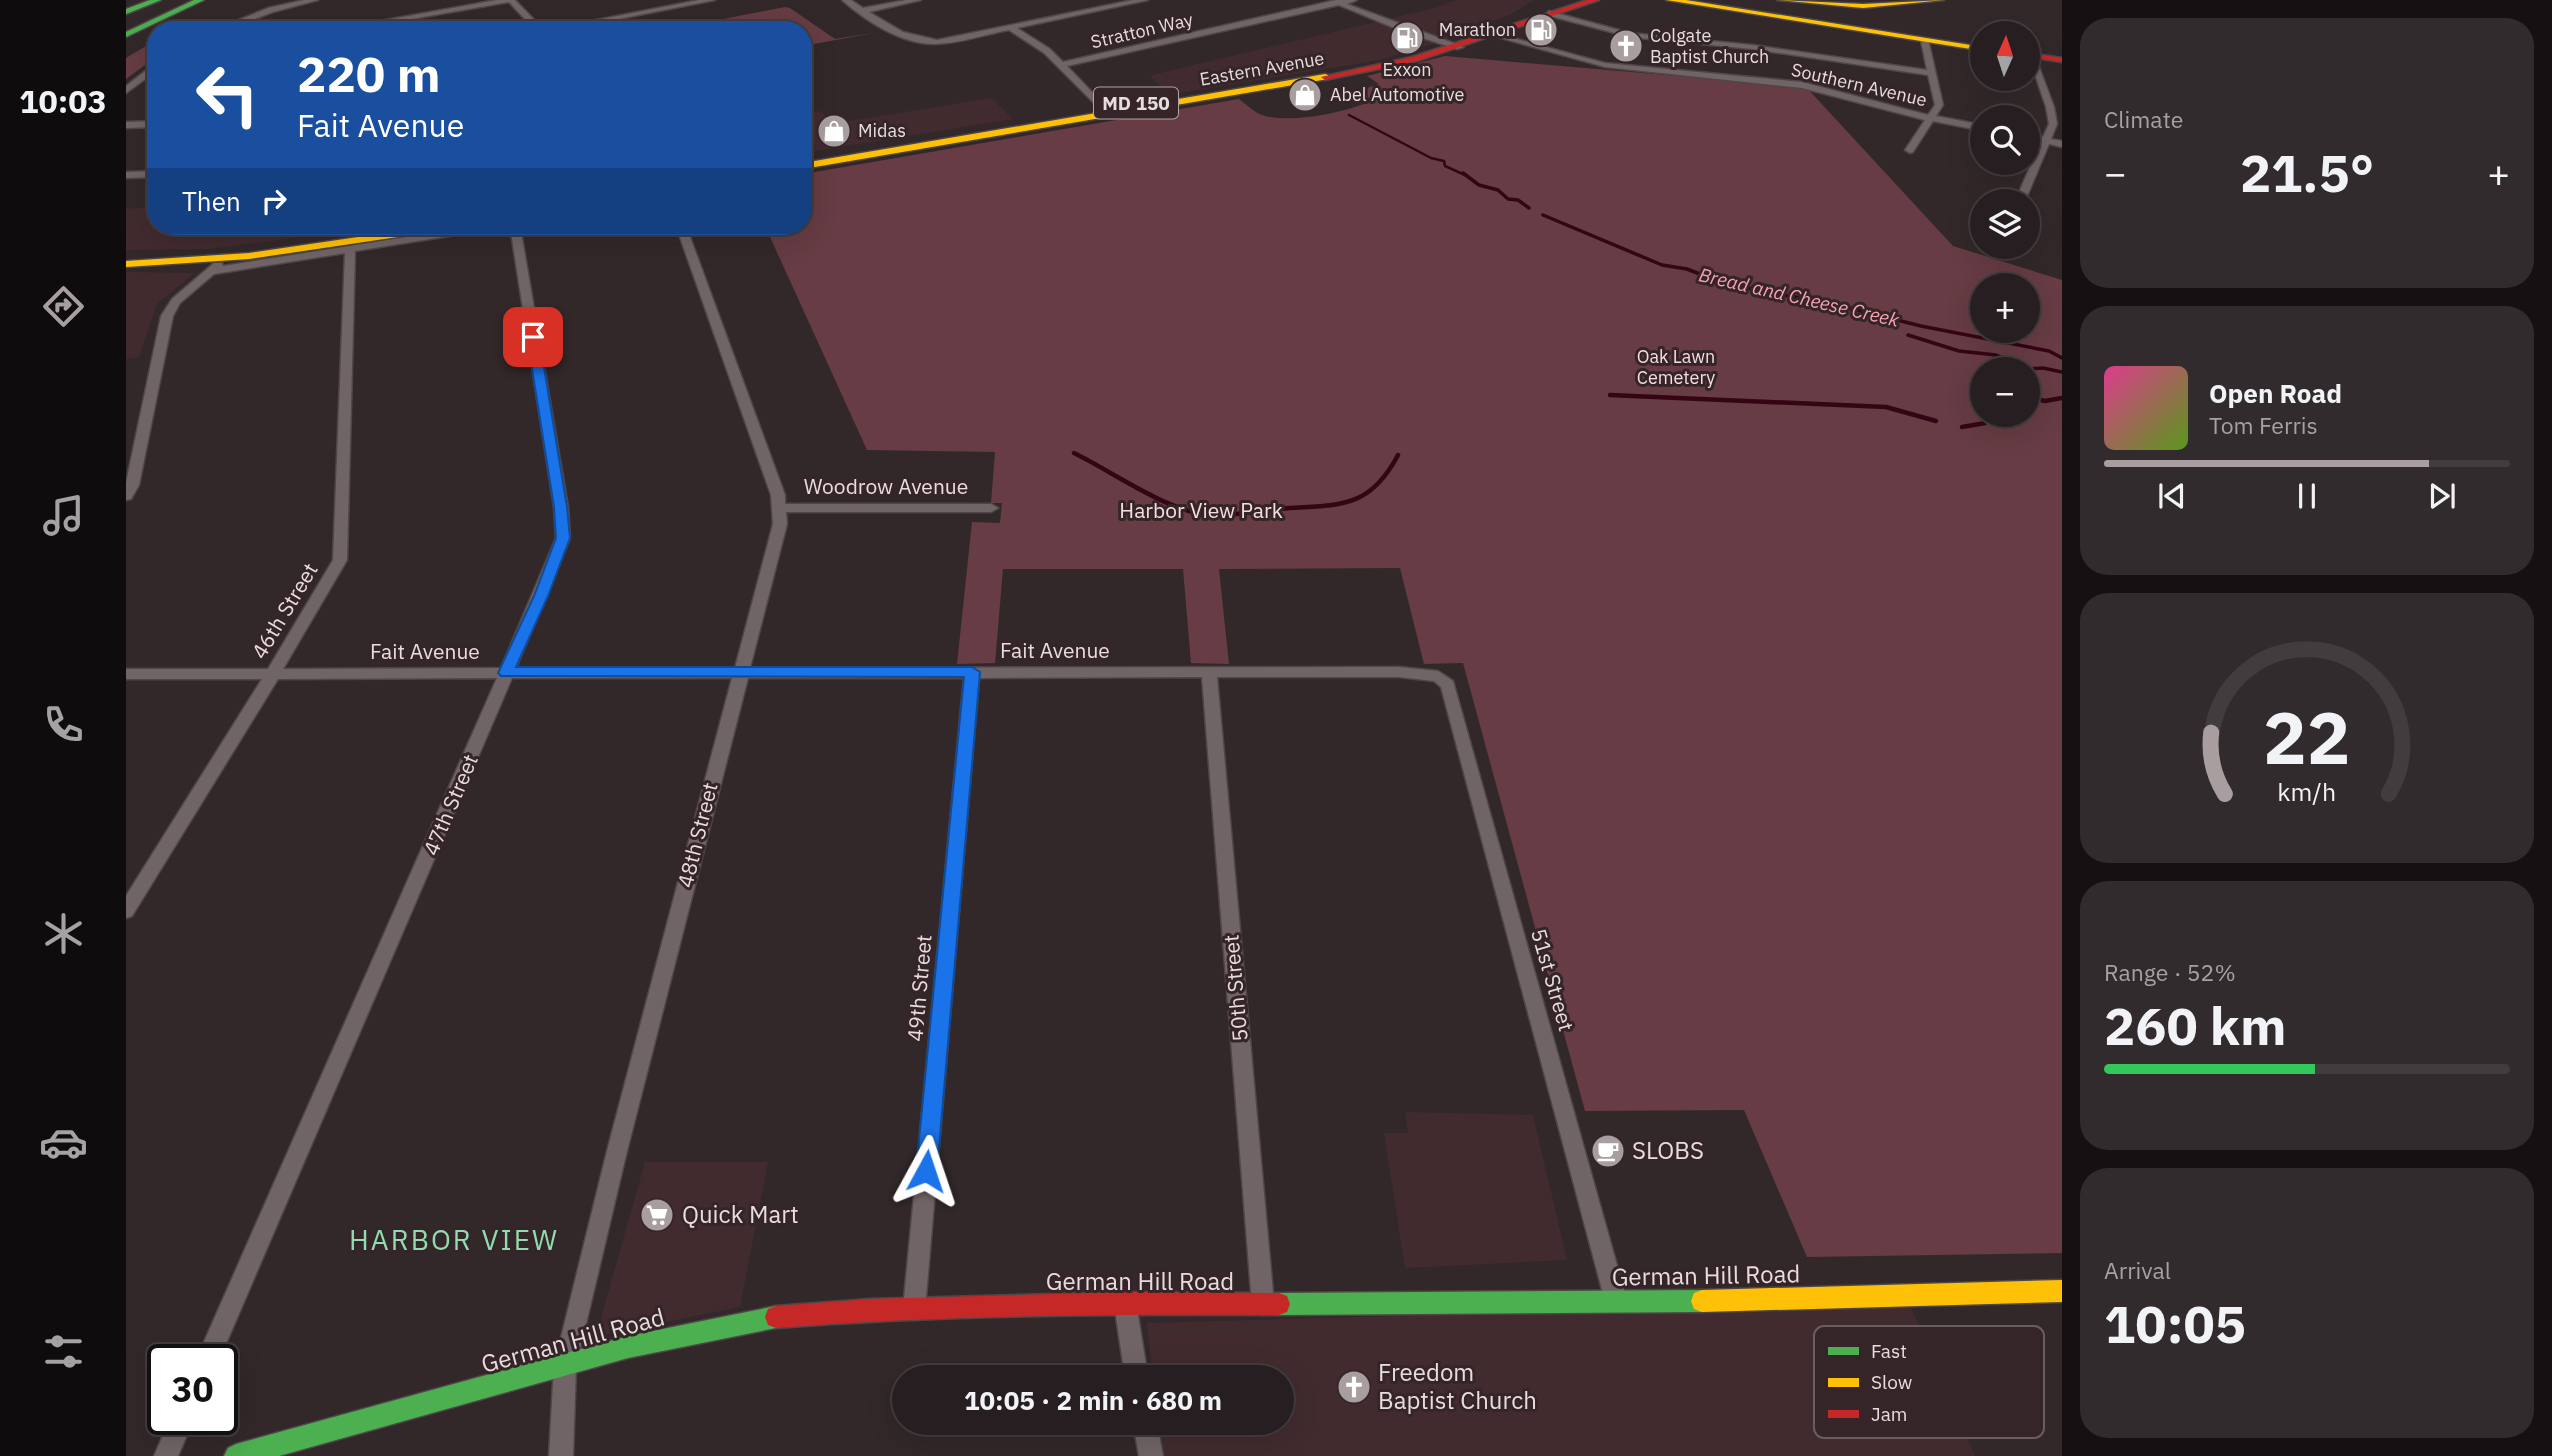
<!DOCTYPE html>
<meta charset="utf-8">
<style>
body{margin:0;font-family:"IBM Plex Sans",sans-serif;background:#322b2d;color:#f1f3f6;height:100vh;display:flex;flex-direction:column;font-size:26px;white-space:nowrap}
*{box-sizing:border-box;margin:0}
p{font-size:23px;color:#a4a2a5}
.icon{flex:none;width:38px;height:38px;fill:none;stroke:currentColor;stroke-width:2;stroke-linecap:round;stroke-linejoin:round}
.map{position:relative;flex:1;overflow:hidden}
.side{display:flex;flex-direction:column;gap:18px;padding:18px;background:#151012;width:490px}
.side>*{flex:none}
.hud{position:absolute;left:21px;top:21px;width:665px;height:214px;border-radius:28px;box-shadow:0 7px 28px #0002,0 0 0 2px #423c3e;background:#1a4fa0;color:#fff;overflow:hidden}
.needle{width:46px;rotate:3deg}
.controls{position:absolute;left:1844px;top:21px;display:grid;gap:14px}
.controls a{display:grid;place-items:center;width:70px;height:70px;border-radius:50%;background:#261e20;box-shadow:0 7px 28px #0002,0 0 0 2px #423c3e;font-size:35px}
.speed{position:absolute;left:21px;top:1344px;display:flex;gap:14px;font-size:35px;font-weight:700;text-align:center}
.speed>*{display:grid;place-content:center;width:91px;height:91px;border-radius:50%;background:#261e20;box-shadow:0 7px 28px #0002,0 0 0 2px #423c3e;line-height:1}
.speed .limit{border:4px solid #111;border-radius:10px;background:#fff;color:#111}
.pin{position:absolute;display:grid;place-items:center;width:60px;height:60px;color:#fff;margin:-30px;border-radius:14px;box-shadow:0 4px 10px #0006}
.me{position:absolute;width:77px;margin:-38px;rotate:5deg;stroke-linejoin:round;filter:drop-shadow(0 0 5px #0008)}
.turn{display:flex;align-items:center;gap:24px;height:147px;padding:0 35px;font-size:32px}
.turn .icon{width:91px;height:91px;stroke-width:2.5}
.turn b{display:block;font-size:49px;line-height:60px}
.then{display:flex;align-items:center;height:66px;padding:0 35px;background:#0003;gap:14px;font-size:26px}
.big{font-size:52px;font-weight:800;line-height:1.1}
.side .tile{flex:1;display:flex;flex-direction:column;justify-content:center;gap:10px;min-width:0;padding:0 24px;border-radius:28px;background:#322b2d}
.side .dial{align-items:center;gap:0}
.dial svg{height:182px;overflow:visible;fill:none;stroke:#423c3e;stroke-width:7;stroke-linecap:round;text-anchor:middle}
.dial text{fill:#f1f3f6;stroke:none}
.song{display:flex;align-items:center;gap:21px}
.cover{width:84px;height:84px;border-radius:10px;background:linear-gradient(135deg,hsl(330 70% 55%),hsl(90 70% 35%))}
.played{height:7px;border-radius:4px;background:linear-gradient(90deg,#a89e9f 80%,#423c3e 80%)}
.keys{display:flex;justify-content:space-around;direction:ltr}
.heat{display:flex;justify-content:space-between;align-items:center;font-size:38px;direction:ltr}
.charge{height:10px;border-radius:5px;background:linear-gradient(90deg,#34c759 52%,#423c3e 0)}
.trip{position:absolute;left:766px;top:1365px;width:402px;height:70px;border-radius:35px;background:#261e20;box-shadow:0 7px 28px #0002,0 0 0 2px #423c3e;font-weight:800;line-height:70px;text-align:center}
main{display:flex;flex:1;min-height:0}
.menu{display:flex;flex-direction:column;width:126px;justify-content:space-around;align-items:center;background:#0f0c0d;color:#a4a2a5}
.menu .icon{width:49px;height:49px}
.menu .on{color:#a89e9f}
.menu b{font-size:32px;color:#f1f3f6}
.map>svg:first-child{display:block}
.built{fill:#412b2f}
.green{fill:#673c44;fill-rule:evenodd}
.lines{fill:none;stroke-linecap:round;stroke-linejoin:round}
.stream-far2{stroke:#350514;stroke-width:2.5}
.stream-far1{stroke:#350514;stroke-width:3.5}
.stream{stroke:#350514;stroke-width:4.5}
.street-casing{stroke:#4e4648;stroke-width:3}
.fast-casing{stroke:#4e4648;stroke-width:3}
.slow-casing{stroke:#4e4648;stroke-width:3}
.jam-casing{stroke:#4e4648;stroke-width:3}
.street{fill:#706466;fill-rule:evenodd}
.fast{fill:#4caf50;fill-rule:evenodd}
.slow{fill:#ffc107;fill-rule:evenodd}
.jam{fill:#c62828;fill-rule:evenodd}
.route{fill:#1a73e8;stroke:#114b97;stroke-width:2}
.labels{text-anchor:middle;stroke-width:6;stroke-linejoin:round;paint-order:stroke}
.far-poi-label{font-size:18px;fill:#e8ddde;stroke:#352528;text-anchor:start}
.far-street-label{font-size:18px;fill:#e8ddde;stroke:#352528}
.far-park-label{font-size:18px;fill:#f5dde1;stroke:#352528}
.shield{fill:#352528;stroke:#b2a6a7;stroke-width:2}
.shield-label{font-size:19px;font-weight:bold;fill:#e8ddde}
.far-water-label{font-size:19px;font-style:italic;fill:#f8a2b1;stroke:#352528}
.street-label{font-size:21px;fill:#e8ddde;stroke:#352528}
.park-label{font-size:21px;fill:#f5dde1;stroke:#352528}
.near-poi-label{font-size:24px;fill:#e8ddde;stroke:#352528;text-anchor:start}
.near-street-label{font-size:24px;fill:#e8ddde;stroke:#352528}
.near-neighbourhood-label{font-size:28px;letter-spacing:2px;fill:#8fddaf;stroke:#352528}
.key{fill:#352528;stroke:#6b5c5f;stroke-width:2}
.key-label{font-size:19px;fill:#e8ddde}
</style>
<main>
<nav class="menu">
<b>10:03</b>
<svg class="icon on" aria-label="directions" viewBox="0 0 24 24"><path d="M12 3l9 9-9 9-9-9zM9 14v-3h6M13 9l2 2-2 2"/></svg>
<svg class="icon" aria-label="music" viewBox="0 0 24 24"><path d="M9 18V5l10-2v13"/><circle cx="6" cy="18" r="3"/><circle cx="16" cy="16" r="3"/></svg>
<svg class="icon" aria-label="phone" viewBox="0 0 24 24"><path d="M5 4h4l2 5-3 2q2 4 5 5l2-3 5 2v4C11 20 4 13 5 4z"/></svg>
<svg class="icon" aria-label="climate" viewBox="0 0 24 24"><path d="M12 3v18M4 7l16 10M4 17L20 7"/></svg>
<svg class="icon" aria-label="car" viewBox="0 0 24 24"><path d="M5 17H2v-5l4-1 3-4h7l3 4 3 1v5h-3M9 17h6M6 11h13"/><circle cx="7" cy="17" r="2"/><circle cx="17" cy="17" r="2"/></svg>
<svg class="icon" aria-label="filters" viewBox="0 0 24 24"><path d="M4 7h16M4 17h16"/><circle cx="9" cy="7" r="2"/><circle cx="15" cy="17" r="2"/></svg>
</nav>
<div class="map">
<svg width="1936" height="1456" viewBox="0 0 1936 1456">
<rect width="100%" height="100%" fill="#32282a"/>
<g class="built">
<polygon points="1330,0 1408,0 1387,13 1329,37 1254,60 1046,94 1025,78 1026,75 1309,8"/>
<polygon points="865,98 887,119 677,153 677,113 695,111 706,124"/>
<polygon points="30,206 30,226 259,226 84,249 0,250 0,209"/>
<polygon points="0,272 68,273 31,304 13,357 0,359"/>
<polygon points="1279,1112 1407,1115 1441,1260 1279,1268 1258,1133 1282,1133"/>
<polygon points="519,1162 642,1162 614,1307 479,1334 475,1318"/>
<polygon points="1782,1301 1849,1456 1037,1456 1033,1423 1157,1423 1157,1377 1027,1377 1021,1323"/>
</g>
<g class="green">
<polygon points="659,7 664,8 709,39 753,32 677,46 677,30 541,30"/>
<polygon points="30,40 30,57 0,79 0,58"/>
<path d="M1319 56 1680 87 1827 246 1936 280V1253L1681 1257 1618 1110 1459 1111 1337 663 1298 664 1274 568 1093 569 1103 664 1065 663 1057 569H877L869 663 831 664 846 522 874 523 876 503H865L869 452 741 450 639 226H677V174L1113 99C1120 104 1128 112 1136 115 1161 124 1217 113 1240 103L1235 90 1253 84 1241 76ZM1857 285H1902V331H1857ZM1857 369H1902V415H1857Z"/>
</g>
<g class="lines">
<polyline class="stream-far2" points="1223,115 1305,158 1318,161 1319,166 1339,175"/>
<g class="stream-far1">
<polyline points="1337,173 1353,185 1372,190 1382,199 1392,200 1403,208"/>
<polyline points="1417,215 1536,265 1561,269 1584,278 1638,292 1695,301 1795,326 1923,351 1936,358"/>
<polyline points="1782,335 1833,351 1870,355 1903,369 1917,368 1936,372"/>
</g>
<g class="stream">
<polyline points="1484,395 1760,407 1810,421"/>
<polyline points="1902,397 1919,401 1936,398"/>
<polyline points="1836,427 1859,423 1860,416 1863,415"/>
<path d="M948 453C989 473 1043 513 1088 516 1110 515 1131 511 1153 509 1210 504 1242 512 1272 455"/>
</g>
<defs>
<g id="street">
<polygon points="178,0 192,0 147,12 100,30 88,30 142,8"/>
<polygon points="371,0 389,0 418,30 409,30 383,2 223,30 204,30"/>
<polygon points="573,0 589,0 437,30 419,30"/>
<path d="M716 0H725L737 8 780 0H795L743 12 777 32 811 40 1007 0H1022L891 28 924 49 937 62 1210 0H1231L1221 4 1338 47 1331 49 1278 32 1213 5 941 66 986 113 987 115 983 118 918 53 883 30C860 34 832 44 808 44 775 44 740 21 716 0Z"/>
<polygon points="1423,11 1504,33 1626,45 1801,70 1795,41 1802,39 1817,105 1810,116 1857,125 1857,131 1807,121 1787,152 1784,153 1779,150 1799,120 1676,88 1479,67 1350,31 1354,29 1479,63 1676,82 1802,115 1809,105 1802,75 1626,49 1504,37 1420,15"/>
<polygon points="1902,54 1909,56 1928,107 1931,124 1925,139 1936,141 1936,147 1923,144 1899,201 1889,201 1915,142 1902,140 1902,134 1917,137 1923,124 1920,107"/>
<polygon points="27,65 30,65 30,71 0,93 0,86"/>
<polygon points="30,121 30,127 0,128 0,122"/>
<polygon points="30,171 30,177 0,178 0,172"/>
<polygon points="350,226 373,226 368,229 229,251 221,560 157,669 375,668 430,538 428,507 384,226 394,226 442,507 444,538 390,668 609,668 647,524 645,495 550,226 560,226 659,495 659,504 865,504 872,508 865,512 660,512 661,524 624,668 1273,667 1312,671 1327,681 1501,1301 1498,1309 1490,1312 1482,1309 1479,1301 1315,687 1308,681 1273,677 1091,677 1148,1304 1145,1312 1137,1315 1129,1312 1126,1304 1076,677 853,678 799,1309 796,1317 788,1320 780,1317 777,1309 838,678 622,678 501,1151 450,1366 447,1456 423,1456 428,1366 481,1151 606,678 386,678 93,1360 70,1360 371,678 152,679 6,916 0,918 0,896 136,679 0,679 0,669 142,669 207,560 219,253 88,274 54,303 47,316 13,485 5,499 0,500 0,483 35,316 46,299 88,263 96,263 97,266"/>
<polygon points="1868,247 1878,247 1874,257 1865,255"/>
<polygon points="999,1292 1007,1295 1010,1303 1022,1377 999,1377 988,1303 991,1295"/>
<polygon points="44,1419 68,1419 52,1456 28,1456"/>
<polygon points="1007,1423 1031,1423 1037,1456 1013,1456"/>
</g>
<g id="fast">
<polygon points="24,0 35,0 0,14 0,9"/>
<polygon points="68,0 78,0 0,37 0,32"/>
<polygon points="1576,1290 1584,1293 1587,1301 1584,1309 1576,1312 1153,1315 1145,1312 1142,1304 1145,1296 1153,1293"/>
<polygon points="650,1306 658,1309 661,1317 658,1325 650,1328 502,1358 153,1456 98,1456 102,1448 110,1444 502,1336"/>
</g>
<g id="slow">
<polygon points="1540,0 1560,0 1857,47 1857,51"/>
<polygon points="1651,0 1737,4 1818,0 1737,8"/>
<polygon points="1199,74 1202,75 1202,79 677,169 677,163"/>
<polygon points="307,226 331,226 326,229 123,259 0,267 0,261 123,253"/>
<polygon points="1936,1280 1936,1302 1576,1312 1568,1309 1565,1301 1568,1293 1576,1290"/>
</g>
<g id="jam">
<polygon points="1461,0 1473,0 1291,61 1199,80 1195,77 1286,57"/>
<polygon points="1902,53 1936,58 1936,62 1902,57"/>
<path d="M999 1292 1153 1293 1161 1296 1164 1304 1161 1312 1153 1315C985 1314 817 1315 650 1328L642 1325 639 1317 642 1309 650 1306 744 1299Z"/>
</g>
</defs>
<use href="#street" class="street-casing"/>
<use href="#fast" class="fast-casing"/>
<use href="#slow" class="slow-casing"/>
<use href="#jam" class="jam-casing"/>
<use href="#street" class="street"/>
<use href="#fast" class="fast"/>
<use href="#slow" class="slow"/>
<use href="#jam" class="jam"/>
</g>
<polygon class="route" points="407,333 413,337 441,507 444,538 422,596 390,667 846,667 854,672 811,1171 808,1177 800,1180 793,1177 790,1171 838,677 375,676 372,673 408,596 430,538 428,507 401,337"/>
<defs>
<symbol id="fuel-disc" viewBox="-11 -11 22 22"><circle r="9.5" fill="#a89e9f" stroke="#352528"/><path d="M-5.5-6h7V0h2V4h1.3V-2.5L3-4.5l.8-.8L6-3V5H2.5V1h-1V6h-7ZM-4.2-4.7v3.2H.2V-4.7Z" fill="#fff"/></symbol>
<symbol id="church-disc" viewBox="-11 -11 22 22"><circle r="9.5" fill="#a89e9f" stroke="#352528"/><path d="M-1.2-6h2.4v3.5h3.3v2.4h-3.3V6h-2.4V-.1h-3.3v-2.4h3.3Z" fill="#fff"/></symbol>
<symbol id="shop-disc" viewBox="-11 -11 22 22"><circle r="9.5" fill="#a89e9f" stroke="#352528"/><path d="M-5-2.5h2.3a2.7 3.5 0 0 1 5.4 0H5L5.5 6h-11ZM-1.5-2.5h3a1.5 2.3 0 0 0-3 0Z" fill="#fff"/></symbol>
<symbol id="cafe-disc" viewBox="-11 -11 22 22"><circle r="9.5" fill="#a89e9f" stroke="#352528"/><path d="M-5.5-4.5H6V0H3Q3 3.5 0 3.5H-2.5Q-5.5 3.5-5.5 0ZM3-3.2v2h1.7v-2ZM-6 4.5H4V6H-6Z" fill="#fff"/></symbol>
<symbol id="supermarket-disc" viewBox="-11 -11 22 22"><circle r="9.5" fill="#a89e9f" stroke="#352528"/><path d="M-6-5.5h2.5l.6 2H6L4.5 2H-2.5L-4.4-4H-6ZM-1.5 3.2a1.3 1.3 0 1 0 .1 0ZM3 3.2a1.3 1.3 0 1 0 .1 0Z" fill="#fff"/></symbol>
</defs>
<g fill-rule="evenodd">
<use href="#fuel-disc" x="1396" y="11" width="38" height="38"/>
<use href="#fuel-disc" x="1262" y="19" width="38" height="38"/>
<use href="#church-disc" x="1481" y="27" width="38" height="38"/>
<use href="#shop-disc" x="1160" y="76" width="38" height="38"/>
<use href="#shop-disc" x="689" y="112" width="38" height="38"/>
<use href="#cafe-disc" x="1463" y="1132" width="38" height="38"/>
<use href="#supermarket-disc" x="512" y="1196" width="38" height="38"/>
<use href="#church-disc" x="1209" y="1368" width="38" height="38"/>
</g>
<g class="labels">
<g class="far-poi-label">
<text x="1390" y="36" text-anchor="end">Marathon</text>
<text x="1524" y="42">Colgate<tspan x="1524" dy="21">Baptist Church</tspan></text>
<text x="1281" y="76" text-anchor="middle">Exxon</text>
<text x="1204" y="101">Abel Automotive</text>
<text x="732" y="137">Midas</text>
</g>
<g class="far-street-label">
<text transform="translate(1016 31) rotate(-13)" y="6">Stratton Way</text>
<text transform="translate(1136 69) rotate(-10)" y="6">Eastern Avenue</text>
<text transform="translate(1733 85) rotate(13)" y="6">Southern Avenue</text>
</g>
<g class="far-park-label">
<text x="1550" y="363">Oak Lawn<tspan x="1550" dy="21">Cemetery</tspan></text>
</g>
<rect class="shield" x="968" y="87.5" width="84" height="31" rx="5"/>
<g class="shield-label">
<text x="1010" y="110">MD 150</text>
</g>
<g class="far-water-label">
<text transform="translate(1673 297) rotate(13)" y="7">Bread and Cheese Creek</text>
</g>
<g class="street-label">
<text x="760" y="494">Woodrow Avenue</text>
<text transform="translate(159 611) rotate(-59)" y="7">46th Street</text>
<text x="929" y="658">Fait Avenue</text>
<text x="299" y="659">Fait Avenue</text>
<text transform="translate(325 805) rotate(-67)" y="7">47th Street</text>
<text transform="translate(572 835) rotate(-76)" y="7">48th Street</text>
<text transform="translate(1426 980) rotate(74)" y="7">51st Street</text>
<text transform="translate(794 988) rotate(-85)" y="7">49th Street</text>
<text transform="translate(1110 988) rotate(-95)" y="7">50th Street</text>
</g>
<g class="park-label">
<text x="1075" y="518">Harbor View Park</text>
</g>
<g class="near-poi-label">
<text x="1506" y="1159">SLOBS</text>
<text x="556" y="1223">Quick Mart</text>
<text x="1252" y="1381">Freedom<tspan x="1252" dy="28">Baptist Church</tspan></text>
</g>
<g class="near-street-label">
<text transform="translate(1580 1276) rotate(-1)" y="8">German Hill Road</text>
<text x="1014" y="1290">German Hill Road</text>
<text transform="translate(447 1341) rotate(-15)" y="8">German Hill Road</text>
</g>
<g class="near-neighbourhood-label">
<text x="328" y="1250">HARBOR VIEW</text>
</g>
</g>
<rect x="1688" y="1326" width="230" height="112" rx="10" class="key"/>
<rect x="1702" y="1347" width="31" height="8" fill="#4caf50"/>
<rect x="1702" y="1378" width="31" height="9" fill="#ffc107"/>
<rect x="1702" y="1410" width="31" height="8" fill="#c62828"/>
<g class="key-label">
<text x="1745" y="1358">Fast</text>
<text x="1745" y="1389">Slow</text>
<text x="1745" y="1421">Jam</text>
</g>
</svg>
<div class="controls">
<a><svg class="needle" viewBox="-14 -14 28 28"><path d="M0-13l5 13h-10z" fill="#e53935"/><path d="M0 13l5-13h-10z" fill="#a4a2a5"/></svg></a>
<a><svg class="icon" aria-label="search" viewBox="0 0 24 24"><circle cx="10" cy="10" r="6"/><path d="M15 15l6 6"/></svg></a>
<a><svg class="icon" aria-label="layers" viewBox="0 0 24 24"><path d="M12 4l9 5-9 5-9-5zM3 14l9 5 9-5"/></svg></a>
<a>+</a>
<a>−</a>
</div>
<div class="speed"><div class="limit">30</div></div>
<div class="pin" style="left:407px;top:337px;background:#d93025"><svg class="icon" aria-label="arrive" viewBox="0 0 24 24"><path d="M6 21V4h12l-3 4 3 4H6"/></svg></div>
<svg class="me" style="left:800px;top:1171px" viewBox="-20 -20 40 40"><path d="M0-17L14 15 0 8-14 15z" fill="#1a73e8" stroke="#fff" stroke-width="4"/></svg>
<div class="trip">10:05 · 2 min · 680 m</div>
<div class="hud">
<div class="turn"><svg class="icon" aria-label="left" viewBox="0 0 24 24"><path d="M17 20v-9H6M10 6l-5 5 5 5"/></svg><div><b>220 m</b>Fait Avenue</div></div>
<div class="then">Then<svg class="icon" aria-label="right" viewBox="0 0 24 24"><path d="M7 20v-9h11M14 6l5 5-5 5"/></svg></div>
</div>
</div>
<section class="side">
<div class="tile"><p>Climate</p>
<div class="heat"><a>−</a><b class="big">21.5°</b><a>+</a></div>
</div>
<div class="tile">
<div class="song"><i class="cover"></i><div><b>Open Road</b><p>Tom Ferris</p></div></div>
<div class="played"></div>
<div class="keys"><svg class="icon" aria-label="previous" viewBox="0 0 24 24"><path d="M18 5L8 12l10 7zM5 5v14"/></svg><svg class="icon" aria-label="pause" viewBox="0 0 24 24"><path d="M8 5v14M16 5v14"/></svg><svg class="icon" aria-label="next" viewBox="0 0 24 24"><path d="M6 5l10 7-10 7zM19 5v14"/></svg></div>
</div>
<div class="tile dial"><svg viewBox="0 0 100 80">
<path d="M14 69A42 42 0 1 1 86 69"/>
<path d="M14 69A42 42 0 0 1 8 42" stroke="#a89e9f"/>
<text x="50" y="56" font-size="32" font-weight="700">22</text>
<text x="50" y="72" font-size="11">km/h</text>
</svg></div>
<div class="tile"><p>Range · 52%</p><b class="big">260 km</b><div class="charge"></div></div>
<div class="tile"><p>Arrival</p><b class="big">10:05</b></div>
</section>
</main>
